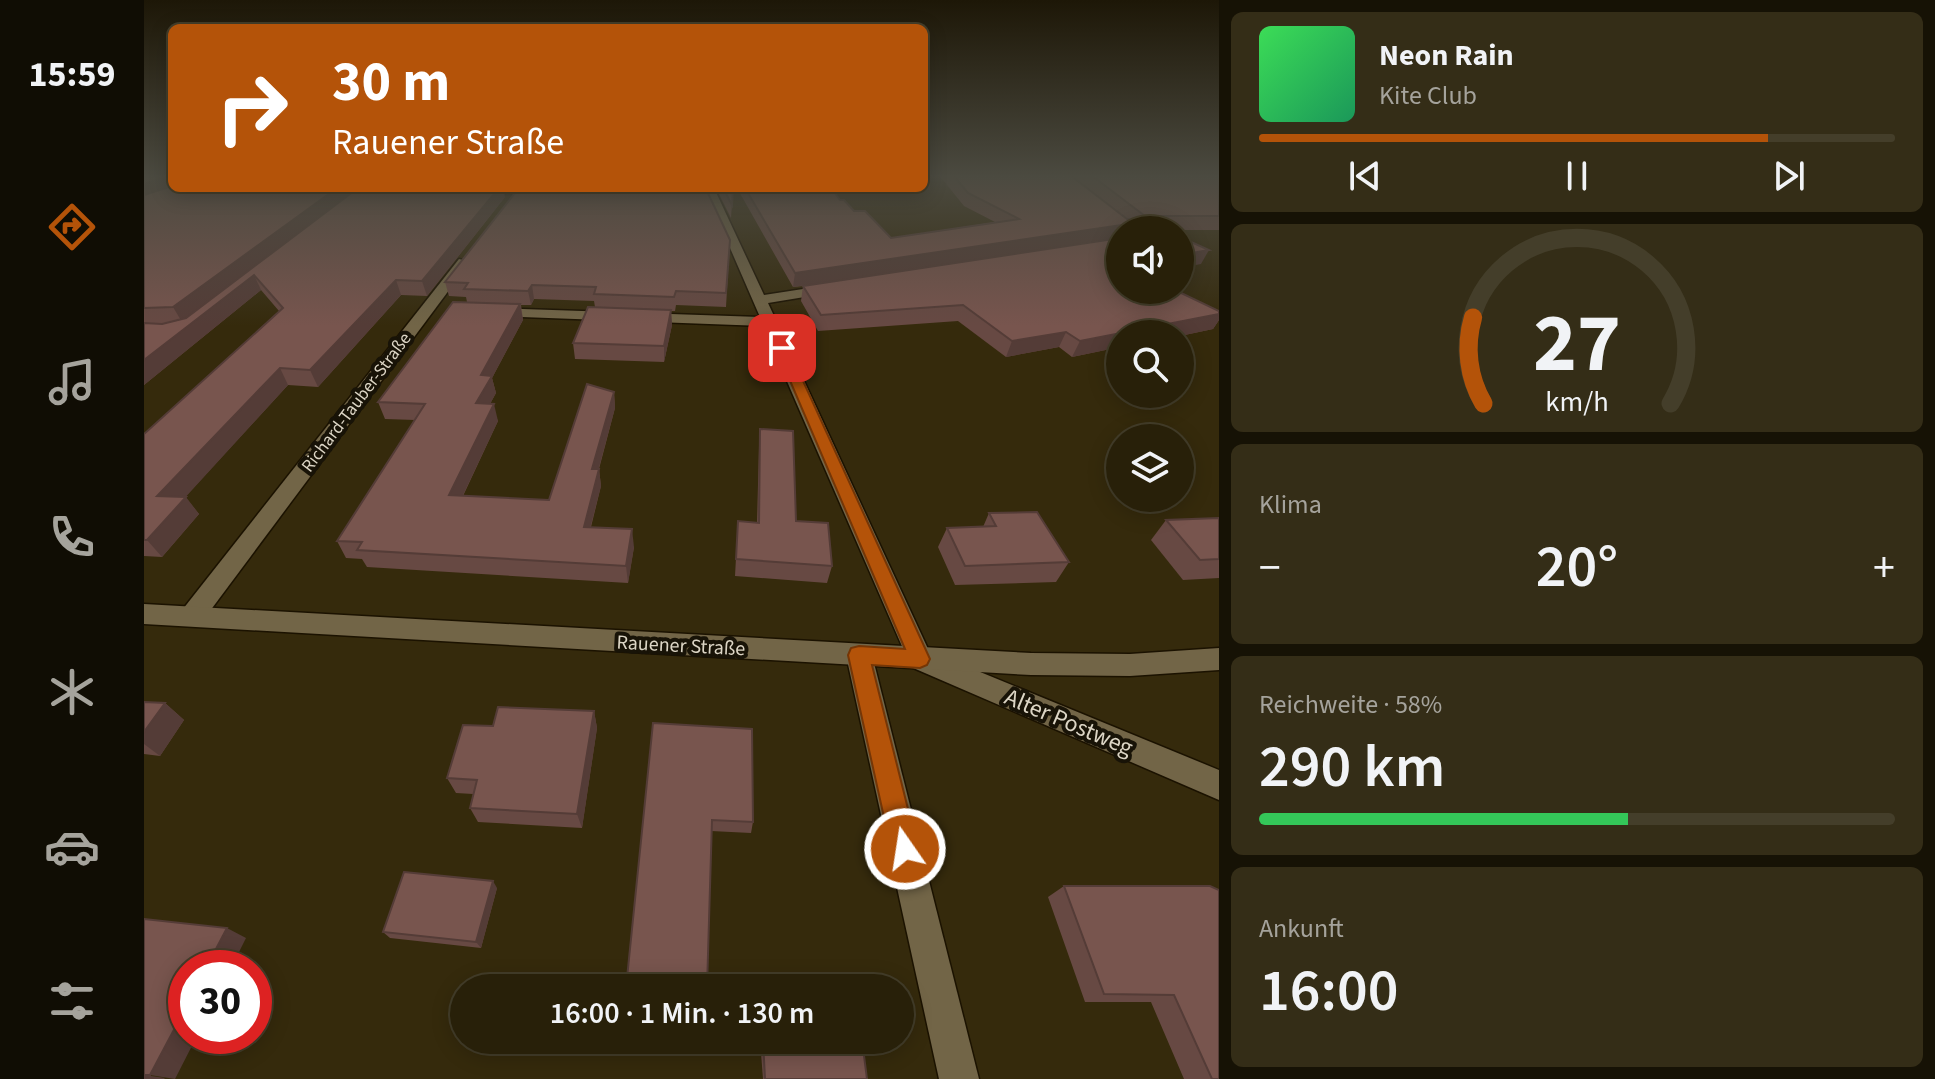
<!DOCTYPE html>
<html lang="de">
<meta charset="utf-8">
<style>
body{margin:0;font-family:"Source Sans 3",sans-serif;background:#342d17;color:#f1f3f6;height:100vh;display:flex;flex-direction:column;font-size:30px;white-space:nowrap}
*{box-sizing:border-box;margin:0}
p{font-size:26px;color:#a5a39c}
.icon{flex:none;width:44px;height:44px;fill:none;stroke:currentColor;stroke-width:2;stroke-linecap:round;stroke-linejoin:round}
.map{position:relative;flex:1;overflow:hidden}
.drawer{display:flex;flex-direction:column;gap:12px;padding:12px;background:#161205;width:716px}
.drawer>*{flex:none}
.top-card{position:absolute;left:24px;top:24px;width:760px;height:168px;border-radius:12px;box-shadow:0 4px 20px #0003,0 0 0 2px #443e2a;background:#b45309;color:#fff;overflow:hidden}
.controls{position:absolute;left:962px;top:216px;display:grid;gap:16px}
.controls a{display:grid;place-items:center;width:88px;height:88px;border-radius:50%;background:#282009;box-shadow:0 4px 20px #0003,0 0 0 2px #443e2a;font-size:40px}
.speed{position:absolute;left:24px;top:950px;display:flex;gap:16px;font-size:40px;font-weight:700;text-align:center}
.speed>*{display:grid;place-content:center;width:104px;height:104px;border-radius:50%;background:#282009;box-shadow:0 4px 20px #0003,0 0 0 2px #443e2a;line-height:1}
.speed .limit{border:12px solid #d22;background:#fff;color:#111}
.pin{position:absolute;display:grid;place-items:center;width:68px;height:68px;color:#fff;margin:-34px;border-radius:16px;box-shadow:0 4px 12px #0006}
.me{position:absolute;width:88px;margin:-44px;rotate:347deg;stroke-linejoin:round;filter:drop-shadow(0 0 6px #0008)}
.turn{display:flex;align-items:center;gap:28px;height:168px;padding:0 32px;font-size:36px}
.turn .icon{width:104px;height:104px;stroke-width:2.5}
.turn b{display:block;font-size:56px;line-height:68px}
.big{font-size:60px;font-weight:600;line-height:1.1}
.drawer .tile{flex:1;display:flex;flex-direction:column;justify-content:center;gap:12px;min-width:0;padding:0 28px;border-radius:12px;background:#342d17}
.drawer .dial{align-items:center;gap:0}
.dial svg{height:208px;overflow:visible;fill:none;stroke:#443e2a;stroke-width:7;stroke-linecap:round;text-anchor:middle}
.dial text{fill:#f1f3f6;stroke:none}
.song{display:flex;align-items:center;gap:24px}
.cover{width:96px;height:96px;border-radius:12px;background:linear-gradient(135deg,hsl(130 70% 55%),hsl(150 70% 35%))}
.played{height:8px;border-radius:4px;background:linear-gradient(90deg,#b45309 80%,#443e2a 80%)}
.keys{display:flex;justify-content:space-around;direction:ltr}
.heat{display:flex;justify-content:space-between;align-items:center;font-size:44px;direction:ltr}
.charge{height:12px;border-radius:6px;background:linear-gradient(90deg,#34c759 58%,#443e2a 0)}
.trip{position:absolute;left:306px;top:974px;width:464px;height:80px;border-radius:40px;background:#282009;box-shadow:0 4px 20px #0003,0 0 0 2px #443e2a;font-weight:600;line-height:80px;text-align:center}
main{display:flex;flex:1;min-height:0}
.menu{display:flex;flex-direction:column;width:144px;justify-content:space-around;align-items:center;background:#100d04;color:#a5a39c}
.menu .icon{width:56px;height:56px}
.menu .active{color:#b45309}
.menu b{font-size:36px;color:#f1f3f6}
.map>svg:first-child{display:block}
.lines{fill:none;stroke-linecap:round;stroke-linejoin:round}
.minor-casing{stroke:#1b1200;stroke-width:3}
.secondary-casing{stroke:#1b1200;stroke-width:3}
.minor{fill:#726547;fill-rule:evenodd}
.secondary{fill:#726547;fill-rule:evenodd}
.wall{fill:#674943}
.shaded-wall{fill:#543c37}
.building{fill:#78554e;stroke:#543c37;stroke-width:2}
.route{fill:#b45309;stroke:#753606;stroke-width:2}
.labels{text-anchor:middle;stroke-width:8;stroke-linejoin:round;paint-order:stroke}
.far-street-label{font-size:18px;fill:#dcd5c5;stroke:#181307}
.street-label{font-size:20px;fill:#dcd5c5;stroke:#181307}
.near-street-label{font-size:24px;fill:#dcd5c5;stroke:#181307}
</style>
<main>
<nav class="menu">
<b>15:59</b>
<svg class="icon active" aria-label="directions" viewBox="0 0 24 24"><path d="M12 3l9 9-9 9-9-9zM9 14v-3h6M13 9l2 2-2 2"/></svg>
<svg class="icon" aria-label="music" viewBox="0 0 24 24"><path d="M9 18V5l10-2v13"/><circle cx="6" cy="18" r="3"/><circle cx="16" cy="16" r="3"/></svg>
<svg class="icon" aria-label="phone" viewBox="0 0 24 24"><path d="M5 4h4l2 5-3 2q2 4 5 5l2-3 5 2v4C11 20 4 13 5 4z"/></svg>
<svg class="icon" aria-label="climate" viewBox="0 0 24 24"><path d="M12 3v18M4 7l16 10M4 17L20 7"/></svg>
<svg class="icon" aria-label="car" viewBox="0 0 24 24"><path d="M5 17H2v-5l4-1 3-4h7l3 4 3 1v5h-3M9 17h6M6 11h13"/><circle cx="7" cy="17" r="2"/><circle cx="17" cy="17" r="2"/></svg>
<svg class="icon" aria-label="filters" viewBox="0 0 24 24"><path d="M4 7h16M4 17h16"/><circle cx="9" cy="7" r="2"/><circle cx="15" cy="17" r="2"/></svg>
</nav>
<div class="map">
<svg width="1075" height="1079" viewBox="0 0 1075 1079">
<rect width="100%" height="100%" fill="#352a0c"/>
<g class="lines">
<defs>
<g id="minor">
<path d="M272 188C297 188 389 182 405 192L400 195 277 191Z"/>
<polygon points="560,188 570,188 620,295 685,285 692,289 685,293 624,303 785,651 1075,770 1075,800 767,667 619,326 349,316 342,312 349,308 616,317"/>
<polygon points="315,259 326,262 57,623 48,626 39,623 36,616 39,609"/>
<polygon points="715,644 724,647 728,655 835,1079 795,1079 702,655 706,647"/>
</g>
<polygon id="secondary" points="0,604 887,653 986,654 1075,648 1075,670 986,676 887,675 0,624"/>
</defs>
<use href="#minor" class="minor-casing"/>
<use href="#secondary" class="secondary-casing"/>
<use href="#minor" class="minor"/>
<use href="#secondary" class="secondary"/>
</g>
<g class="wall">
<polygon points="0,175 28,188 361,197 283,296 257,295 174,387 144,385 41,497 55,514 18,557 0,556 0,434 135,311 117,290 0,385"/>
<polygon points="795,175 1075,175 1075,230 976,230 976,290 1075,311 1075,320 1069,329 1036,336 1036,334 976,334 976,347 928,357 915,347 862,357 814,321 674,331 657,301 659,286 649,287 593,188 687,188 696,200 747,238 851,222 820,206"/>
<polygon points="375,188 559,188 558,191 586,240 582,307 532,305 531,311 527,311 528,325 520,362 431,359 429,343 451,307 450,301 390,299 387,305 377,305 379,320 348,378 352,393 346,404 354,421 319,496 405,500 470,392 471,408 455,469 457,486 447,527 490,547 484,583 223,567 218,559 202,558 193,541 271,420 241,419 234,402 323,302 322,297 305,296 301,282"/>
<polygon points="572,188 589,188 587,218"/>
<polygon points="616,429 652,521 688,566 683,583 591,576 594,521 613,523 615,446"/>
<polygon points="845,513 925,562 912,582 811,585 794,547 803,528 839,527"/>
<polygon points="1075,518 1075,578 1039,580 1007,540 1022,520"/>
<polygon points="0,702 21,703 40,720 16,756 0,754"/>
<polygon points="450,711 453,728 438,828 334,822 326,808 329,794 312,793 303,778 349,726"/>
<polygon points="509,723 609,822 607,833 567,831"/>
<polygon points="920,886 1066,886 1075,1079 1040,1079 1007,1002 941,1002 904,897"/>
<polygon points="353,888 337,948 246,938 239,932"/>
<polygon points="616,1040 718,1040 723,1079 619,1079"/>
</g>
<g class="shaded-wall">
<polygon points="28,175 28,188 0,199 0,184"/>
<polygon points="193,188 214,188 38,322 29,307"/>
<polygon points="355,188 359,188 361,197 283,296 278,281"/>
<polygon points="985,224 982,230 976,230 976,238 649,287 651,273"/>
<polygon points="1065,250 1057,264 1036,268 1036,255"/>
<polygon points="110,275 117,290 0,385 0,360"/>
<polygon points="252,280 257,295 174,387 166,370"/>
<polygon points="388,285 390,299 387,305 384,291"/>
<polygon points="376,304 379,320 348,378 352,393 337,420 332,403 337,375"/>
<polygon points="527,310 528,325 520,362 520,346"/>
<polygon points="1075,314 1075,320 1069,329 1036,336 1036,334 976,334 976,347 928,357 936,341"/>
<polygon points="922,332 915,347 862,357 868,341"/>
<polygon points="136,368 144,385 27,513 13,496"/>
<polygon points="470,392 471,408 450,486 448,469"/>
<polygon points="350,404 354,421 311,512 305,495"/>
<polygon points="455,469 457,486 442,544 440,527"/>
<polygon points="42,497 55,514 18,557 3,540"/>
<polygon points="488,529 490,547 484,583 482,566"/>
<polygon points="21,703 40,720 16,756 0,744 0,732"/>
<polygon points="450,711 453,728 438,828 433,814"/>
<polygon points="349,881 353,888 337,948 332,942"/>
<polygon points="83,928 102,938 87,968 62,968"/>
<polygon points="42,1007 42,1036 53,1036 31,1079 6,1075"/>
<polygon points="0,1075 21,1078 20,1079 0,1079"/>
</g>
<g class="building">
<polygon points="0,175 28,175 0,184"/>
<polygon points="809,175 926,175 983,219 996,219 1020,230 984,230 985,224 651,273 601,188 687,188 696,200 700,200 710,211 721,211 747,238 875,219 824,193"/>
<polygon points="947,175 1075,175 1075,216 1001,216"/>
<polygon points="28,186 28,188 193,188 29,307 0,308 0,195"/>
<polygon points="214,188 355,188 278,281 252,280 166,370 136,368 13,496 42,497 3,540 0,540 0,434 139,308 110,275 0,360 0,323 18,324 42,318"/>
<polygon points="375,188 468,188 563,191 586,240 582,293 532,291 530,297 450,294 452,287 388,285 384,291 320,289 324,283 301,282"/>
<polygon points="579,188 589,188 588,205"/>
<polygon points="1036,237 1065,250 1036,255"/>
<polygon points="976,238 976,290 1031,290 1075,311 1075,314 936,341 922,332 868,341 819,305 677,315 659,286"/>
<polygon points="309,302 376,304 337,375 348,376 332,403 350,404 305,495 405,500 443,384 470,392 448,469 455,469 440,527 488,529 482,566 213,550 218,542 193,541 281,404 234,402"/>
<polygon points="444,307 527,310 520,346 429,343"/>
<polygon points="616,429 649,431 652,521 684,523 688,566 592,559 594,521 615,523"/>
<polygon points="893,512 925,562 821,566 803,528 852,526 845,513"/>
<polygon points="1075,518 1075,559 1056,560 1022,520"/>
<polygon points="0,702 21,703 0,732"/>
<polygon points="354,707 450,711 433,814 326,808 333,780 303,778 319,725 349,726"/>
<polygon points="509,723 608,729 609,822 568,820 563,988 482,988"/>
<polygon points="260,872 349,881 332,942 239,932"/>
<polygon points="920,886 1066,886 1075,890 1075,1079 1068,1079 1030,995 960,994"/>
<polygon points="0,919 83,928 62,968 42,968 42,1007 6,1075 0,1075"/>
<polygon points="619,1040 718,1040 723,1079 621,1079"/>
</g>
<linearGradient id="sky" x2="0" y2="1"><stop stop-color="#1d1707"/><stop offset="0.54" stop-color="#4b4a40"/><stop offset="1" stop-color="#4b4a40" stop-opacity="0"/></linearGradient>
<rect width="1075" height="326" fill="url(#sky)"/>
<polygon class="route" points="638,344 644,348 786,659 783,665 776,668 728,665 774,849 770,859 761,863 751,859 747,849 704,655 707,648 715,646 761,649 632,348"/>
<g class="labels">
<g class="far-street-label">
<text transform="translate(212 402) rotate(-53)" y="6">Richard-Tauber-Straße</text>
</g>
<g class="street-label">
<text transform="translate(537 645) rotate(3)" y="7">Rauener Straße</text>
</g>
<g class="near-street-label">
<text transform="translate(925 722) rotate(23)" y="8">Alter Postweg</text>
</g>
</g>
</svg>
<div class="controls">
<a><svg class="icon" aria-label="sound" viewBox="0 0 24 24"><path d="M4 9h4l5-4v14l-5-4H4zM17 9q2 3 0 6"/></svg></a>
<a><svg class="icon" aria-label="search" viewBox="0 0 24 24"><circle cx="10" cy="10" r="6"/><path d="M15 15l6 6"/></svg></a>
<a><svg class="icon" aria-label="layers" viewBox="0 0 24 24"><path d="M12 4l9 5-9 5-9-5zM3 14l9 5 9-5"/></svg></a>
</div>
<div class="speed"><div class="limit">30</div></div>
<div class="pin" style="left:638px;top:348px;background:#d93025"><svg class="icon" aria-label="arrive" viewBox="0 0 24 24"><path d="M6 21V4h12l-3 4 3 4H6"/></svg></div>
<svg class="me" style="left:761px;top:849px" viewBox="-20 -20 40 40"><circle r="17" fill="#b45309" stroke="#fff" stroke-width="3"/><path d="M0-11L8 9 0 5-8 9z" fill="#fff"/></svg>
<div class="trip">16:00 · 1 Min. · 130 m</div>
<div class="top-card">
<div class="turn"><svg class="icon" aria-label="right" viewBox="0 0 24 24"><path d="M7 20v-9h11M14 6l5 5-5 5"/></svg><div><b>30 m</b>Rauener Straße</div></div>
</div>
</div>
<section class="drawer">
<div class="tile">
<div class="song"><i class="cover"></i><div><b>Neon Rain</b><p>Kite Club</p></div></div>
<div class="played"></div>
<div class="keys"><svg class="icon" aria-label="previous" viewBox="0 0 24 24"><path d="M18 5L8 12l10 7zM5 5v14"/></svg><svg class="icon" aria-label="pause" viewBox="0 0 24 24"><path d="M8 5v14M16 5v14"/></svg><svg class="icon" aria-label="next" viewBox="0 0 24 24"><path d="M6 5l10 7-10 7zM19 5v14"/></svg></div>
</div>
<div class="tile dial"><svg viewBox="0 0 100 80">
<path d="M14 69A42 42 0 1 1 86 69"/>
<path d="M14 69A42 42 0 0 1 10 36" stroke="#b45309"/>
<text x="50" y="56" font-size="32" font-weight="700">27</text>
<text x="50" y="72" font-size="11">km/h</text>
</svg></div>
<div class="tile"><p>Klima</p>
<div class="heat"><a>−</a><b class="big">20°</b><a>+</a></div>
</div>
<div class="tile"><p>Reichweite · 58%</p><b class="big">290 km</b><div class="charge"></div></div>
<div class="tile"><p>Ankunft</p><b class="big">16:00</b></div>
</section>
</main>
